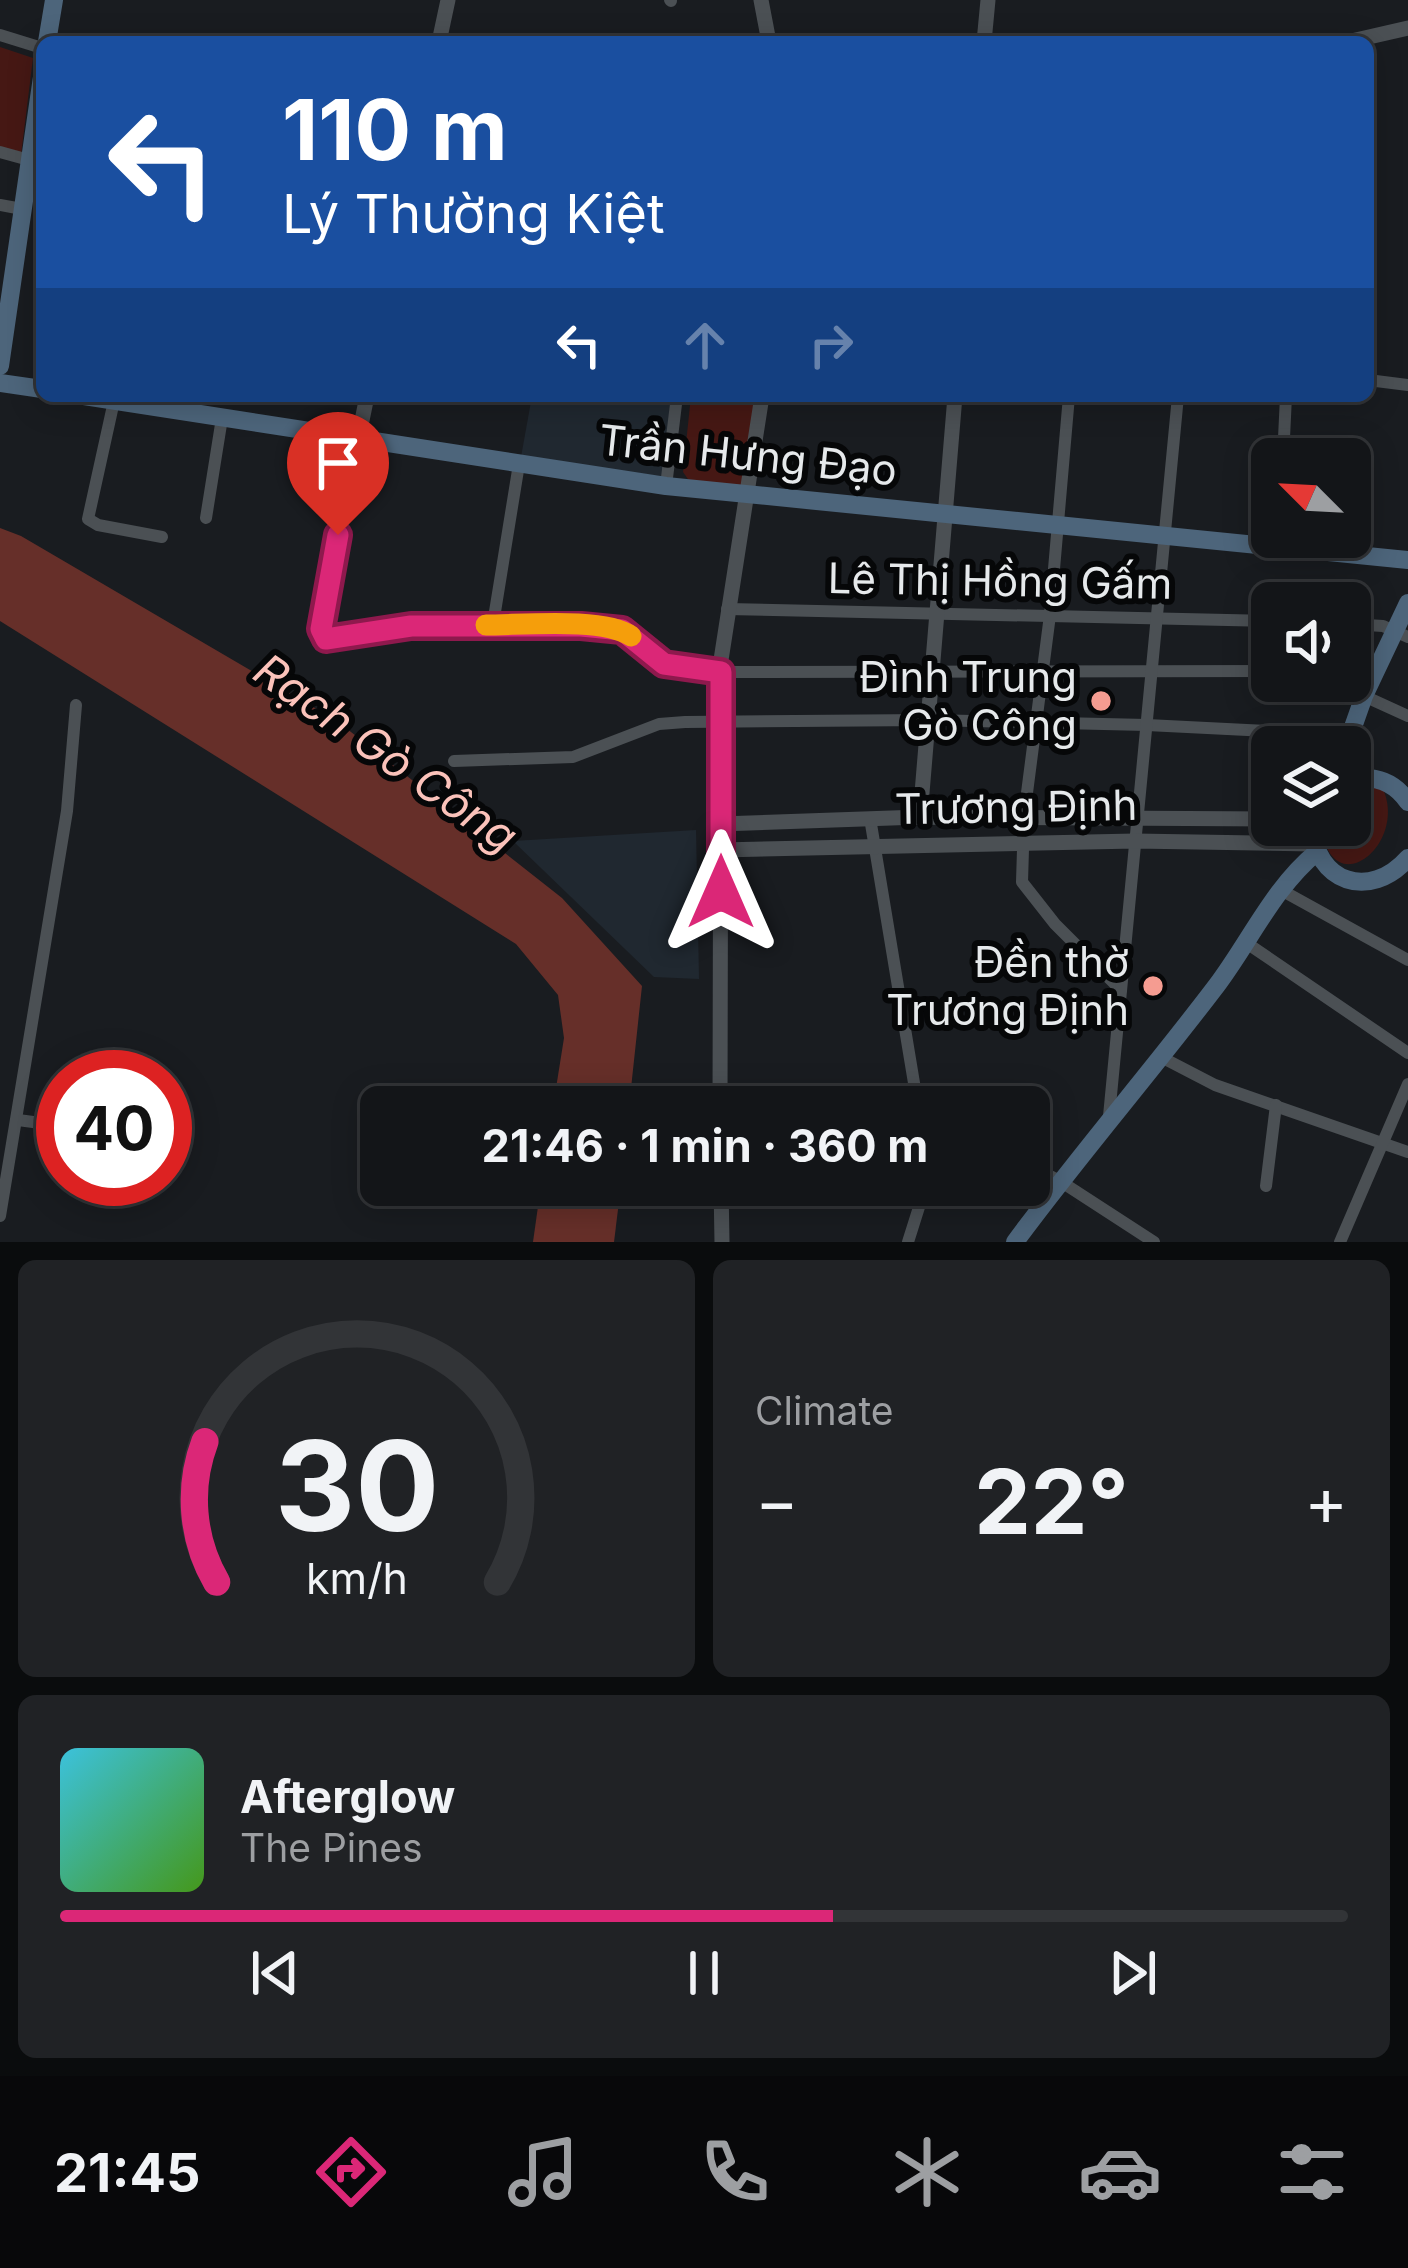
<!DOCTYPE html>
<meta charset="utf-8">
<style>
body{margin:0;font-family:Inter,sans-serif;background:#202225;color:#f1f3f6;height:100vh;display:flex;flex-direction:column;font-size:45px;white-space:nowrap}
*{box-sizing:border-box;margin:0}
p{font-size:39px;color:#9d9fa2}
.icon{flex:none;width:66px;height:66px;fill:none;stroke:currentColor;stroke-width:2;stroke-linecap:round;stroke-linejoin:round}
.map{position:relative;height:1242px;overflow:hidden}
.panel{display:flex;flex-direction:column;gap:18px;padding:18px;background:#0a0c0d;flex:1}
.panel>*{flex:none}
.banner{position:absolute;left:36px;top:36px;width:1338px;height:366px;border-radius:18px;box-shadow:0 6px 30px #0003,0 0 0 3px #323437;background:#1a4fa0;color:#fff;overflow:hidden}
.needle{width:78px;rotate:294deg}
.buttons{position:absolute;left:1251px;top:438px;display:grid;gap:24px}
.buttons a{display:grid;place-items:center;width:120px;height:120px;border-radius:18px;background:#131518;box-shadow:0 6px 30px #0003,0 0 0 3px #323437;font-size:60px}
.speed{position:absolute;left:36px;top:1050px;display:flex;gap:24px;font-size:60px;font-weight:700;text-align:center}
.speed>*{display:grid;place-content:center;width:156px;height:156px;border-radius:50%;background:#131518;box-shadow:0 6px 30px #0003,0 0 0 3px #323437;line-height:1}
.speed .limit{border:18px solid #d22;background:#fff;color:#111}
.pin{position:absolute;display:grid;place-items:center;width:102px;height:102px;color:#fff;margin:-123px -51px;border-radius:50% 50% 50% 0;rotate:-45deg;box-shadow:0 0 12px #0007}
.pin .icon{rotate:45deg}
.me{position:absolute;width:132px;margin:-66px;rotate:0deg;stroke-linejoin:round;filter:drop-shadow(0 0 9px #0008)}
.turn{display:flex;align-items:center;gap:42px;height:252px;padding:0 48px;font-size:54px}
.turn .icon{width:156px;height:156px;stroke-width:2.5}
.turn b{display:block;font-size:84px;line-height:102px}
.lanes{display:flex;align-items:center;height:114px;padding:0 48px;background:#0003;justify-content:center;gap:60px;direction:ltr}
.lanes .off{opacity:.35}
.big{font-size:90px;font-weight:700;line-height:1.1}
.panel .card{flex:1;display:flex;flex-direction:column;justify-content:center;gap:18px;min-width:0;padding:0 42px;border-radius:18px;background:#202225}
.panel .dial{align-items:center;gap:0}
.dial svg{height:312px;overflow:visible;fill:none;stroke:#323437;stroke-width:7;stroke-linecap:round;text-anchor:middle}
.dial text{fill:#f1f3f6;stroke:none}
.song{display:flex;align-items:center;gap:36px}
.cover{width:144px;height:144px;border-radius:18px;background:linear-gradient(135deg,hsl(190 70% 55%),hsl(100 70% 35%))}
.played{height:12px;border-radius:6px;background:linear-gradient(90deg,#db2777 60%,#323437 60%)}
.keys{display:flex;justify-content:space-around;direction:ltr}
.heat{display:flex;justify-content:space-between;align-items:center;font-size:66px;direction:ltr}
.panel .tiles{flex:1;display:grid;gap:18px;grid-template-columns:1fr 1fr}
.card:last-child{grid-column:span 2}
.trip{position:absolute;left:360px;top:1086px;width:690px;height:120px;border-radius:18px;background:#131518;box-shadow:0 6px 30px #0003,0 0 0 3px #323437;font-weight:700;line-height:120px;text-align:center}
.dock{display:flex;height:192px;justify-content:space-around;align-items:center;background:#08080a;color:#9d9fa2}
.dock .icon{width:84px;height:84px}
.dock .selected{color:#db2777}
.dock b{font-size:54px;color:#f1f3f6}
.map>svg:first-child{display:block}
.built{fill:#202830}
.green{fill:#461814}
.water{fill:#662f29}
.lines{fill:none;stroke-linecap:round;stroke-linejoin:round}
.minor{stroke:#4b5054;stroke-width:12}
.tertiary{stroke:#4b5054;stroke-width:15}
.secondary{stroke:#4d657b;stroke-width:18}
.route-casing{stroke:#8e194d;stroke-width:30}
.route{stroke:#db2777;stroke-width:21}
.slow{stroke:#f59e0b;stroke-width:21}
.poi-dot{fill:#f59c91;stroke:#060708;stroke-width:4.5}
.labels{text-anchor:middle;stroke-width:12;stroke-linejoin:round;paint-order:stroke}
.street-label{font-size:42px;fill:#e6e9eb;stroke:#060708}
.poi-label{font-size:42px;fill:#e6e9eb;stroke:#060708;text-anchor:end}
.water-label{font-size:45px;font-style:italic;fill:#fbc2ba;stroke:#060708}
</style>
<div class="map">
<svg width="1408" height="1242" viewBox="0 0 1408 1242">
<rect width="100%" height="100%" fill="#191c20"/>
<g class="built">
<polygon points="532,396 676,396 668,477 521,457"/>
<polygon points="696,830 699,979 654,977 513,841"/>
</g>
<g class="green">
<polygon points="0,47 33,58 21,155 0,150"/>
<polygon points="691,396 762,396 749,482 739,489 690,482 683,472"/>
<path d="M1350 785 1383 789C1408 845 1331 906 1321 825H1350Z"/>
</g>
<g class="water">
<polygon points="0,528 21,536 337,721 562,898 642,986 629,1107 553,1107 564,1038 558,995 516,944 0,621"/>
<polygon points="541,1185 621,1185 614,1242 533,1242"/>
</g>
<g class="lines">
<g class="minor">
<polyline points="670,0 671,1"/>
<polyline points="0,35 42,48"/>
<polyline points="0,152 29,160"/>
<polyline points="0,205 22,209"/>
<polyline points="1368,380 1408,385"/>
<polyline points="1069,396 1050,615 1024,816 1022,882 1055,924 1121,990"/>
<polyline points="114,401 88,519 98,525 162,537"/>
<polyline points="358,440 321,629 322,635 331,640 411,626 581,626 622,630 664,664 721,672 1272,671"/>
<polyline points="1283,459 1286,396"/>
<polyline points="666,486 677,396"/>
<polyline points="206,518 222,418"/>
<polyline points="727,609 1272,621"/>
<polyline points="493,624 519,464"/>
<polyline points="1350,624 1383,626 1408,637"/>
<polyline points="1350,671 1374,675"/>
<polyline points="1364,696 1408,716"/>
<polyline points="454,761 573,757 659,724 685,722 927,720 1147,725 1349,735"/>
<polyline points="870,818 918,1107"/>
<polyline points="1281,890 1408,960"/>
<polyline points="1248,944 1408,1053"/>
<polyline points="1161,1057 1215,1085 1408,1152"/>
<polyline points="719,1103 818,1103 886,1107"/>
<polyline points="1109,1116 1178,396"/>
<polyline points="18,1120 63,1126"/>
<polyline points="165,1140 179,1142"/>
<polyline points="1029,1166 1060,1181 1154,1242"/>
<polyline points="1266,1186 1276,1105"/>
<polyline points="0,1216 67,811 76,705"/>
<polyline points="908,1242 926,1185"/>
<polyline points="1340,1242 1408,1084"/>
</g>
<g class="tertiary">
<polyline points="761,0 769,42"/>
<polyline points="439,42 448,0"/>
<polyline points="984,42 988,0"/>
<polyline points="1347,42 1408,28"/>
<polyline points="358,440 367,396"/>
<polyline points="920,817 955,396"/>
<polyline points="720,824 920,817 1272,819"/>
<polyline points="721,850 1135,841 1313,844"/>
<polyline points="720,1107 721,660 762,396"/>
<polyline points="721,1185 722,1242"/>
</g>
<g class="secondary">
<polyline points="47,42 54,0"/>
<polyline points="0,366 42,77"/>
<polyline points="0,383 42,389"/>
<polyline points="84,396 666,486 1408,560"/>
<polyline points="1346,747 1364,696 1408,603"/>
<path d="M1350 779C1374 775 1394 781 1408 802"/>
<path d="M1312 825C1315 883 1370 901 1408 858"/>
<path d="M1015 1242C1080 1154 1151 1072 1217 985 1250 941 1274 887 1317 852"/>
</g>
</g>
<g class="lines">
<defs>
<polyline id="route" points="338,535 321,629 326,639 411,626 581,626 622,630 664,664 721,672 721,892"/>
</defs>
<use href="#route" class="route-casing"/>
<use href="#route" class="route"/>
<path class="slow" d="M486 625C521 625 604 617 631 636"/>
</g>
<g class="poi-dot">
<circle cx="1101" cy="701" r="12"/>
<circle cx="1153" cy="986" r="12"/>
</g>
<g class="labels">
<g class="street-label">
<text transform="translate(748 455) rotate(6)" y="15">Trần Hưng Đạo</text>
<text transform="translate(1000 581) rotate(1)" y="15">Lê Thị Hồng Gấm</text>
<text transform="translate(1016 807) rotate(-1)" y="15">Trương Định</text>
</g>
<g class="poi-label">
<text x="1077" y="692">Đình Trung<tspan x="1077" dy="48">Gò Công</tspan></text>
<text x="1129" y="977">Đền thờ<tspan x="1129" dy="48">Trương Định</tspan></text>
</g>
<g class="water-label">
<text transform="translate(386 753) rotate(35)" y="16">Rạch Gò Công</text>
</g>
</g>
</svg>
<div class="buttons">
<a><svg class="needle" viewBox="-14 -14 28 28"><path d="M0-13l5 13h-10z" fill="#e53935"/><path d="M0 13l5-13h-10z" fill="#9d9fa2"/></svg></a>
<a><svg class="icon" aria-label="sound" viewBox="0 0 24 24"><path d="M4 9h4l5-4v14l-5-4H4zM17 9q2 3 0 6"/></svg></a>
<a><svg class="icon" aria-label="layers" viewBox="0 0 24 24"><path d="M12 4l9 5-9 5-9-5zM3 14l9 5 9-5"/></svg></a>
</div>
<div class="speed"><div class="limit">40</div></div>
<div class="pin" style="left:338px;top:535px;background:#d93025"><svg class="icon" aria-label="arrive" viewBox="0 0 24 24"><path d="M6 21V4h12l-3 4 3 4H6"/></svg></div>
<svg class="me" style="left:721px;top:892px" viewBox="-20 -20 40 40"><path d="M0-17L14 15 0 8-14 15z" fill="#db2777" stroke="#fff" stroke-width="4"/></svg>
<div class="trip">21:46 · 1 min · 360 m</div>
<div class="banner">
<div class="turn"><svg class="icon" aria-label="left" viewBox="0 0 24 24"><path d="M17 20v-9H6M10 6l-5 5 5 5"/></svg><div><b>110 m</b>Lý Thường Kiệt</div></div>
<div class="lanes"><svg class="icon" aria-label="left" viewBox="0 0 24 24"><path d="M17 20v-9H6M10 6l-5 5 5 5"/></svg><svg class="icon off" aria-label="ahead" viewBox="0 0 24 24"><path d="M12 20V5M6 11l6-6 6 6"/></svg><svg class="icon off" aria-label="right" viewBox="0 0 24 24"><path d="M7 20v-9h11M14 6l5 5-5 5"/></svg></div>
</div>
</div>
<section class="panel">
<div class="tiles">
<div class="card dial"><svg viewBox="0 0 100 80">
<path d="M14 69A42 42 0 1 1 86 69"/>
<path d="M14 69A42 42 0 0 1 11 33" stroke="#db2777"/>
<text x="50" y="56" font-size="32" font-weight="700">30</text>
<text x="50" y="72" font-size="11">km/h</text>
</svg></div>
<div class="card"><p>Climate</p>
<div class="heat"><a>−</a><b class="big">22°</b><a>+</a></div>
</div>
<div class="card">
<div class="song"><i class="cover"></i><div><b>Afterglow</b><p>The Pines</p></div></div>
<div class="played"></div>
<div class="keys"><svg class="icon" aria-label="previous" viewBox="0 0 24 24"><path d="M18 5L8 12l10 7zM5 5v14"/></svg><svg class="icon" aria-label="pause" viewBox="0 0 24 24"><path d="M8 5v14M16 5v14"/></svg><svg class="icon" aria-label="next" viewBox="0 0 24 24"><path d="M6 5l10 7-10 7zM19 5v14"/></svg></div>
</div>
</div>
</section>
<nav class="dock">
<b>21:45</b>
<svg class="icon selected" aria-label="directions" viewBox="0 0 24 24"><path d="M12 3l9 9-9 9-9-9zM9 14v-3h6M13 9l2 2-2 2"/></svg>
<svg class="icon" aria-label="music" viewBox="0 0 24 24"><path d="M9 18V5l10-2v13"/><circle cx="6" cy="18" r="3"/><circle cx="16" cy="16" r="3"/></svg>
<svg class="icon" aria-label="phone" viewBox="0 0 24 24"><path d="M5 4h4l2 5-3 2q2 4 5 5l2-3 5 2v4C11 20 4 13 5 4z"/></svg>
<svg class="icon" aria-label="climate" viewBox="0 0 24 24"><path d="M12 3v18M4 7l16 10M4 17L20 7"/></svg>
<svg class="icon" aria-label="car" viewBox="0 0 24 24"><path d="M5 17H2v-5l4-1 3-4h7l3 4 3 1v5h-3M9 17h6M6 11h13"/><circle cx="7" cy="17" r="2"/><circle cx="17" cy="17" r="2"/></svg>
<svg class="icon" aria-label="filters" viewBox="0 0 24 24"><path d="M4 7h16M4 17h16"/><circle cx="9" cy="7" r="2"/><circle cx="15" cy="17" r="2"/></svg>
</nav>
